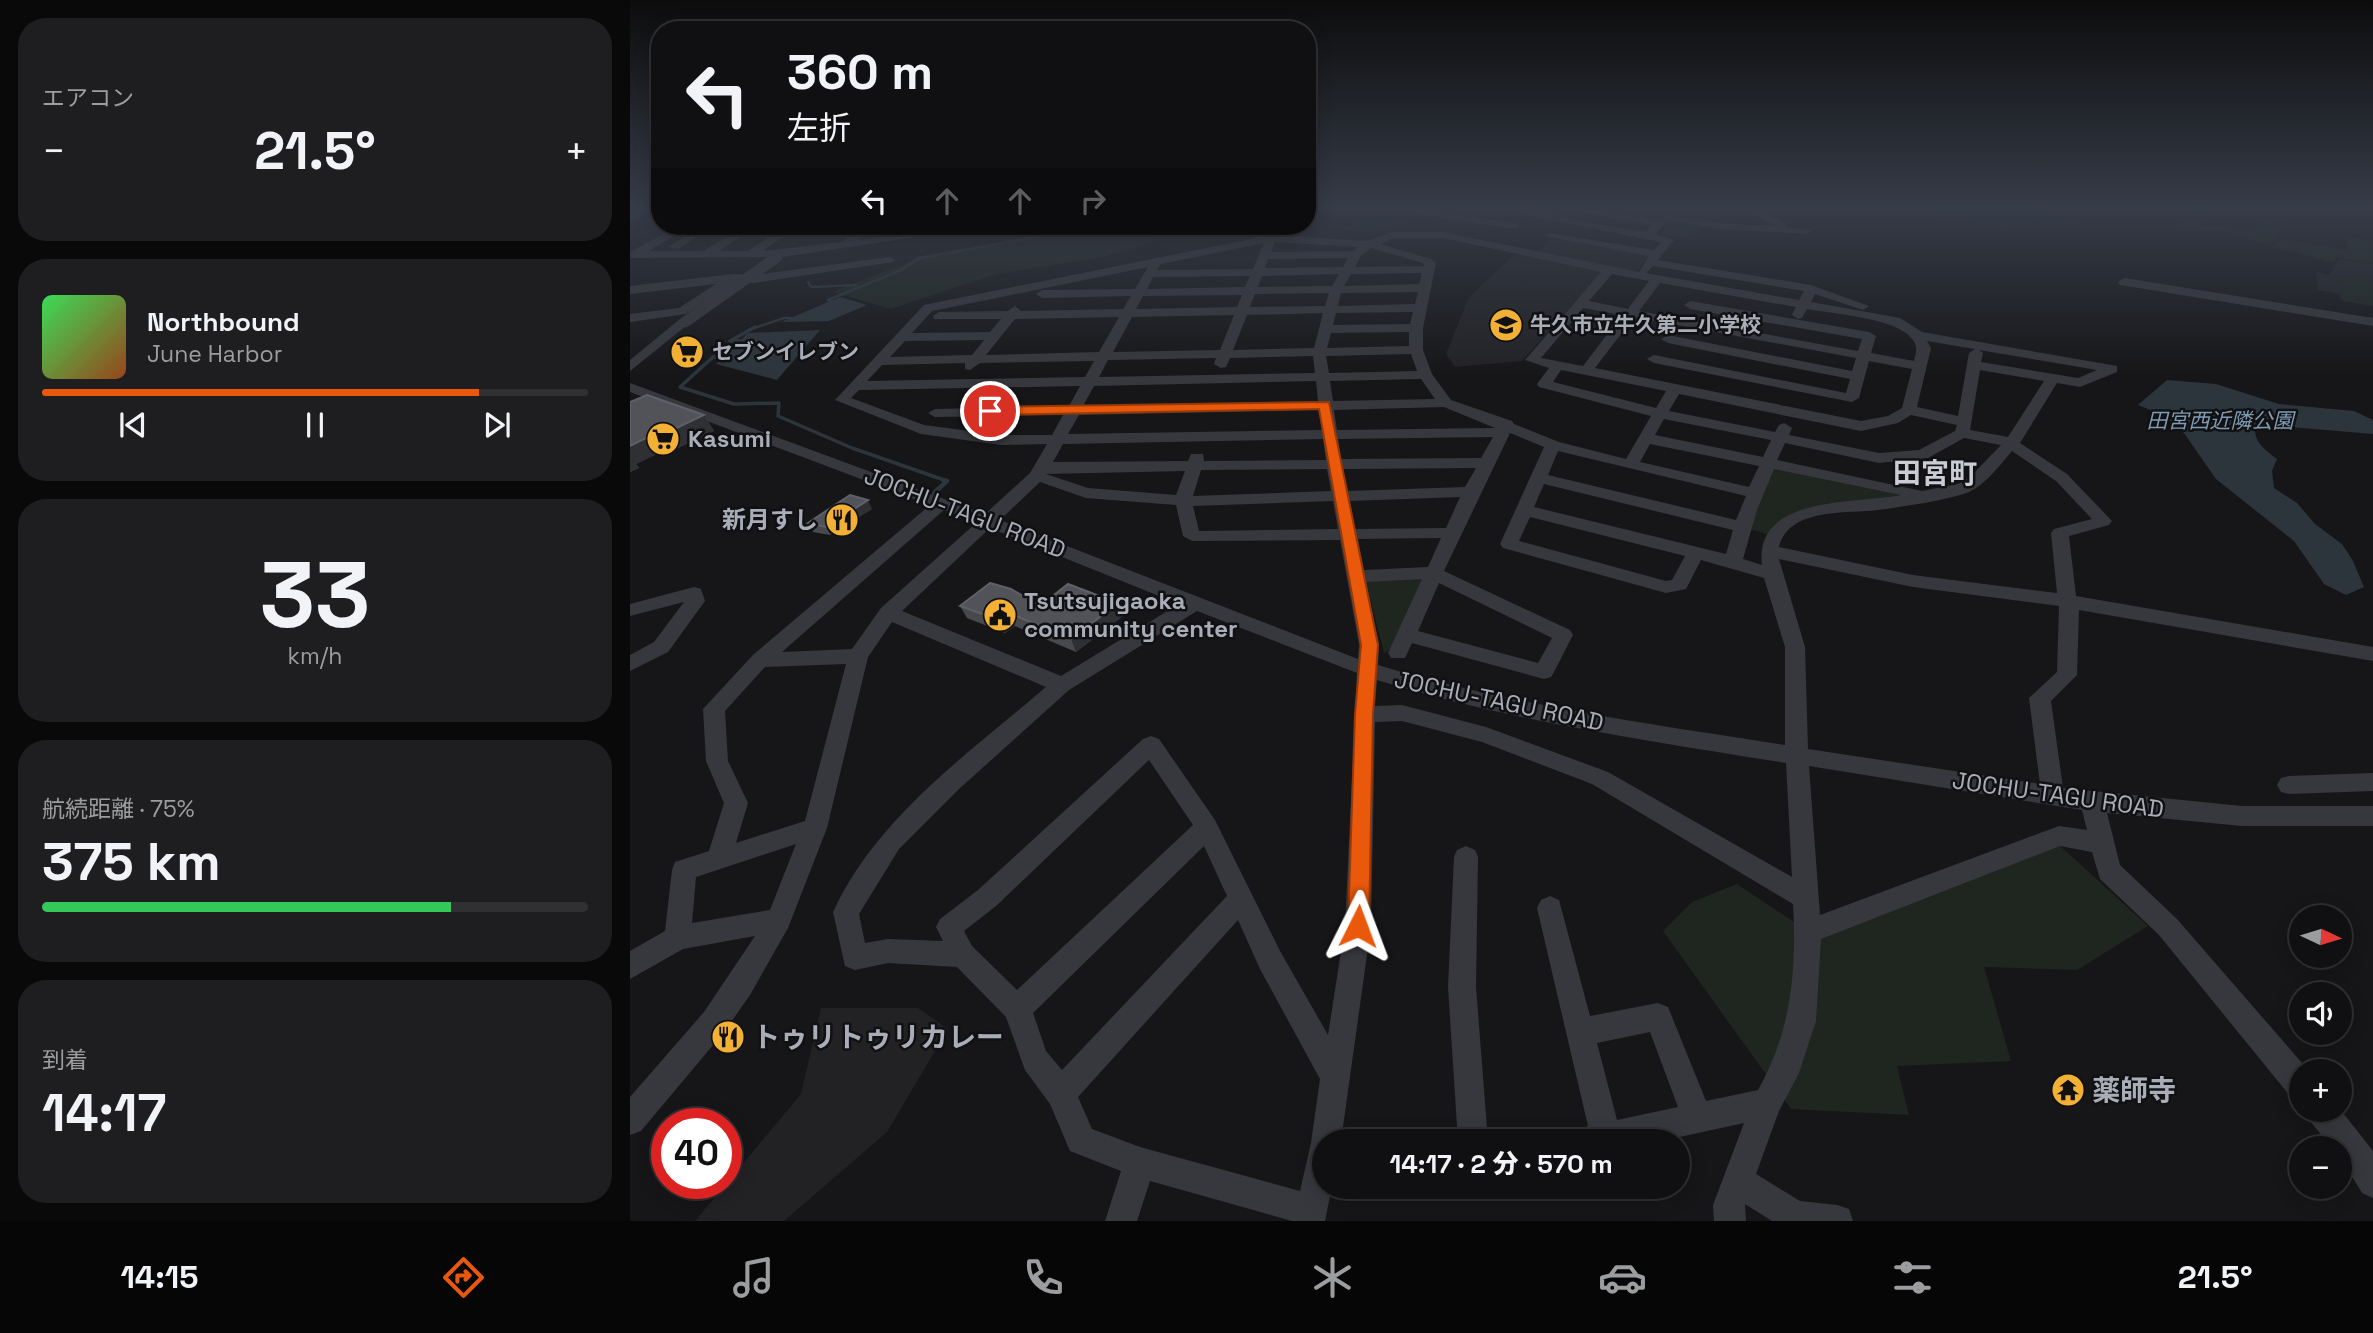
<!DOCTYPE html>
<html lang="ja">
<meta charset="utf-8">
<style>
body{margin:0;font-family:"Space Grotesk","Noto Sans JP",sans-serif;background:#1e1e20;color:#f1f3f6;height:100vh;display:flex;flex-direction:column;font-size:26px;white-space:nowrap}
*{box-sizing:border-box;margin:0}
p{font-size:23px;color:#9c9d9f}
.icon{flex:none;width:38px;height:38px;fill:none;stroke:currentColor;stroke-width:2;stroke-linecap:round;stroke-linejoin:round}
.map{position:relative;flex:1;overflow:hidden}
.details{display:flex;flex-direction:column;gap:18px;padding:18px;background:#09090a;width:630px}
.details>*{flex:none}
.top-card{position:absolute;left:21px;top:21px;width:665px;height:214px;border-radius:28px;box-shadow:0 4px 18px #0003,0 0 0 2px #303032;background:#101012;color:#f1f3f6;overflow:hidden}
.needle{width:46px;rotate:94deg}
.buttons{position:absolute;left:1659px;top:905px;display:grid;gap:14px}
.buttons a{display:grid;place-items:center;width:63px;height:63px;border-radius:50%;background:#101012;box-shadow:0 4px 18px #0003,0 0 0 2px #303032;font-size:35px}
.speed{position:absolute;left:21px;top:1108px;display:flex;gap:14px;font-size:35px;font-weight:700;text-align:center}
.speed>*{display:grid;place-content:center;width:91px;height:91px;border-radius:50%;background:#101012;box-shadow:0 4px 18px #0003,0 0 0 2px #303032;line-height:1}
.speed .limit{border:10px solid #d22;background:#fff;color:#111}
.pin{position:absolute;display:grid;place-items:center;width:60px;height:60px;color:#fff;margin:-30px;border:4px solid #fff;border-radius:50%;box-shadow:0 2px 7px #0007}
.me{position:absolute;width:77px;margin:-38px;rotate:3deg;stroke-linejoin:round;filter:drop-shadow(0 0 5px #0008)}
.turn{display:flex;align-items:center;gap:24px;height:147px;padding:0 21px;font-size:32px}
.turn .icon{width:91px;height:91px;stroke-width:2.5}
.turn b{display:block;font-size:49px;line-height:60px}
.lanes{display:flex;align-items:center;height:66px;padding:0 21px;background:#0003;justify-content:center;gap:35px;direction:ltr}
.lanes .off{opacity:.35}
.big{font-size:52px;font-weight:800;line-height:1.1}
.details .card{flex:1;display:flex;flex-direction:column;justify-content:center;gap:10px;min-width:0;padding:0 24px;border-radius:28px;background:#1e1e20}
.details .dial{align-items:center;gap:0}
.dial b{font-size:91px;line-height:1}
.song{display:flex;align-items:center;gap:21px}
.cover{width:84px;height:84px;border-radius:10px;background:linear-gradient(135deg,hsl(130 70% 55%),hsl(20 70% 35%))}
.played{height:7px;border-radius:4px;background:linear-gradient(90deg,#ea580c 80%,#303032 80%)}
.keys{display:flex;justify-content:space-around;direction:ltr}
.heat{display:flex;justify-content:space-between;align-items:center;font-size:38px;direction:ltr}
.charge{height:10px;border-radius:5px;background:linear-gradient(90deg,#34c759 75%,#303032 0)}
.trip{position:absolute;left:682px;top:1129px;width:378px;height:70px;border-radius:35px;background:#101012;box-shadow:0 4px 18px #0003,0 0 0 2px #303032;font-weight:800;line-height:70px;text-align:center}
.tabs{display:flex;height:112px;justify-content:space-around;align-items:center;background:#060607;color:#9c9d9f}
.tabs .icon{width:49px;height:49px}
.tabs .on{color:#ea580c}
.tabs b{font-size:32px;color:#f1f3f6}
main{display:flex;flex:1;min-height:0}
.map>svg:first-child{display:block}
.built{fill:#222225}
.green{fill:#1e261f}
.water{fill:#2c353c}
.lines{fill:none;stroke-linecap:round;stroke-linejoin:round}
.stream-far2{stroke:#2c353c;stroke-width:2.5}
.stream-far1{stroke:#2c353c;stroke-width:3.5}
.stream{stroke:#2c353c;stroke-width:4.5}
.minor{fill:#37383d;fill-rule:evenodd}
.minor-bridge{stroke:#37383d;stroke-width:11}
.wall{fill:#47494d}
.shaded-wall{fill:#2f3033}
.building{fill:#525359;stroke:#5f6168;stroke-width:2}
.route{fill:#ea580c;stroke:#983908;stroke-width:2}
.labels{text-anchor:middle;stroke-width:5;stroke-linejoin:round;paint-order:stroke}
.far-poi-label{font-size:21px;font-weight:bold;fill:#a8adb8;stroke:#111113;text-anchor:start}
.far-water-label{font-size:21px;font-style:italic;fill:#7f9bb3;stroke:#111113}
.poi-label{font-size:24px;font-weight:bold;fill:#a8adb8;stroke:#111113;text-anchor:start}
.street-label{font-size:24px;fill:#a8adb8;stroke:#111113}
.quarter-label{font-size:28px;font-weight:bold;fill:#c9ccd4;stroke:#111113}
.near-poi-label{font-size:28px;font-weight:bold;fill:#a8adb8;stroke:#111113;text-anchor:start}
</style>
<main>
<section class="details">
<div class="card"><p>エアコン</p>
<div class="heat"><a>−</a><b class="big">21.5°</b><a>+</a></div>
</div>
<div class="card">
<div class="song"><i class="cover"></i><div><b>Northbound</b><p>June Harbor</p></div></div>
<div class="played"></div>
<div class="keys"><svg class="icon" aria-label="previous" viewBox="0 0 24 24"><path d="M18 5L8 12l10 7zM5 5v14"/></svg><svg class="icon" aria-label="pause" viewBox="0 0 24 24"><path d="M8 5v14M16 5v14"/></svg><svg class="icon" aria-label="next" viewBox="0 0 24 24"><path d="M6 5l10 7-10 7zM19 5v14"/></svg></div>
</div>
<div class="card dial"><b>33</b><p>km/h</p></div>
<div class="card"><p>航続距離 · 75%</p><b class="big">375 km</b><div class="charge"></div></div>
<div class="card"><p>到着</p><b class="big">14:17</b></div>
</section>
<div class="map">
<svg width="1743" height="1221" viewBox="0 0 1743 1221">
<rect width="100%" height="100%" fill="#161618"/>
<g class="built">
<polygon points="921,238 1020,254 1007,272 976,267 892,361 825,367 816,354 839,297 885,254 903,257"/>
<polygon points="1709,259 1743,264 1743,306 1712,301 1709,294 1688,290 1686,272 1699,275"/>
<polygon points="191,1008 288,1008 318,1029 257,1132 154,1221 65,1221 171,1094"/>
</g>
<g class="green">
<polygon points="1279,206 1345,206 1364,214 1381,212 1379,206 1412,208 1420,213 1419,216 1440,214 1448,223 1447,226 1385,226 1378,231 1300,216"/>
<polygon points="1557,206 1579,206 1571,225 1620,229 1638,221 1652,227 1641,244 1636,244 1591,231 1547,231 1542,225 1550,225"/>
<polygon points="742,214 777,220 773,227 738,233 711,230"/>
<polygon points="1042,220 1074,225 1063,239 1030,234"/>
<polygon points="450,226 508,226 527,241 477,256 366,274 261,309 202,292 289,258"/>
<polygon points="1716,237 1743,241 1743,263 1707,258 1703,263 1643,246 1652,239 1717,250"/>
<polygon points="1704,274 1743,281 1743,305 1714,301"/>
<polygon points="1135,463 1292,494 1194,508 1143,536 1110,526"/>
<polygon points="797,576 765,646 754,653 735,579"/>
<polygon points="1427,843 1518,926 1447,970 1354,967 1381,1061 1267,1066 1279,1115 1161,1109 1033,931 1062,902 1107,884 1179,932"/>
</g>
<g class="water">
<polygon points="210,297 237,305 199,321 151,322"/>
<polygon points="190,330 147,380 86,364 118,333"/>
<path d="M1537 380 1586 384 1649 404 1724 411 1743 420V434L1660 427 1627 419C1620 439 1632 448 1647 459L1642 471 1644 488 1667 503 1685 524 1712 544 1723 561 1734 587 1716 595 1694 584 1664 541 1586 479 1554 433 1533 415 1508 405Z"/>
</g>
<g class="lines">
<g class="stream-far2">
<polyline points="178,282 181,287 226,285"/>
<polyline points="204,302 198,300 271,270 289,258 469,226"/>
<polyline points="121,329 154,318 169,318"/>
</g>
<g class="stream-far1">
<polyline points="113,341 100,341 125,327"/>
<polyline points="99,357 83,357 50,387 104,404 149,403 148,416 222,448 317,481"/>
</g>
<polyline class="stream" points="304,493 317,481 313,480"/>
<g class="minor">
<polygon points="16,206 29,206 0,222 0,215"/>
<polygon points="762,206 885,223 890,226 885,229 766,211"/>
<path d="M848 206H877L936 215 940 220 1016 232 1022 225 939 210 944 207 1034 221 1035 223 1026 234 1044 240 1028 260 1181 285 1239 306 1233 310 1185 294 1181 302 1270 318 1292 332 1487 366V372L1450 387 1427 383 1390 443 1437 474 1482 521 1479 525 1439 536 1446 596 1743 647V661L1449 610 1447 675 1421 701 1433 788 1612 806H1743V826H1612L1477 813 1490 865 1547 919 1679 1071H1671V1100L1660 1096 1529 935 1470 879 1462 852 1430 846 1191 939 1186 1021 1169 1073 1149 1111 1126 1174 1170 1201 1207 1205 1219 1209 1223 1221H1142L1115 1204 1116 1221H1084L1083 1205 1114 1123 1031 1141H944L948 1130 958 1126 907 908 911 900 920 896 929 900 960 1016 1028 1003 1038 1007 1076 1101 1128 1090C1161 1032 1167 970 1163 904L962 784 852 742 772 721 745 722 741 926 711 1141H695V1186H702L695 1221H662L520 1181 507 1221H475L491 1171 440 1151 420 1104 395 1070 376 1017 327 967 258 963 225 970 215 966 203 912C247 817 339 753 416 687L262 622 238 657 197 828 158 928 120 995 94 1032 11 1131 0 1135V1097L74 1012 125 936 53 949 0 979V951L35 931 42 870 45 862 79 851 94 803 76 761 73 709 123 655 300 505 0 392V383L355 514 400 473 417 444 371 445 291 434 205 400 294 305 641 235 738 241 762 232H813L1009 272 1019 256 914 236 919 233 1024 250 1031 242ZM763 238H813L971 272 895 360 919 368 907 384 909 387 1021 416 996 459 929 442 884 424 882 421 821 400 802 374 793 350V328L806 263 801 259 750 244ZM645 242 728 247 723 251 641 252ZM634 243 623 269 527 270 531 264ZM741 248 793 263 794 266 725 267 731 256ZM718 258 713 267 635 268 638 259ZM1023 266 1174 291 1169 300 1016 273ZM518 267 505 289 412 290 406 294 412 298 501 296 493 309 391 311 385 306 378 311 309 312 303 316 304 319H371L360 332 282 333 302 311ZM792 273 789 284 714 286 721 274ZM709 274 702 286 628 287 632 276ZM982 274 1019 281 998 309 959 301ZM620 276 615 287 517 289 523 277ZM1030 283 1166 307 1162 315 1168 319 1172 318 1177 309C1203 314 1269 318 1283 340 1288 347 1286 353 1284 361L1241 353 1246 336 1239 332 1060 301 1054 305 1060 309 1232 339 1228 351 1009 311ZM788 292 785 304 708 306 711 293ZM699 293 695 306 620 307 625 294ZM612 295 607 307 506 309 513 296ZM953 308 992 315 953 366 911 358ZM783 312 780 324 703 325 706 313ZM693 313 684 348 603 350 617 315ZM604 315 590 350 483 352 502 317ZM489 317 469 352 356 355 385 319ZM1004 317 1226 358 1222 371 1038 335 1031 339 1038 343 1220 379 1216 393 1024 355 1017 359 1024 363 1222 402 1229 398 1239 361 1282 369 1272 408 1258 416 1231 421 965 368ZM779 332V346L697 348 701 333ZM354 340 342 355 260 357 275 341ZM1297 341 1345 349 1339 353 1328 416 1287 407 1301 348ZM1349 350 1467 370 1448 378 1351 362 1353 353ZM781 354 787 371 699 373 696 356ZM683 356 685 373 469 377 478 360 586 358 584 364 591 368 596 367 600 358ZM464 361 455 377 237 381 252 365 335 363V369L340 370 350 363ZM931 370 1036 391 1026 408 923 382ZM1350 370 1414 381 1378 437 1340 430ZM791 379 805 399 703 401 700 381ZM686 381 688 401 453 406 464 386ZM450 386 439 406 305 409 298 413 305 417 433 415 422 435H371L294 425 221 398 229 390ZM1049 394 1231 431 1268 423 1281 415 1327 425 1325 431 1289 450 1249 453 1159 435 1162 428 1154 423 1149 425 1145 432 1039 411ZM814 407 865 428 707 430 704 410ZM689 410 692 430 438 434 449 415ZM1034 419 1141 440 1133 457 1025 435ZM880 433 914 447 870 544 873 548 1036 593 1056 589 1071 560 1134 578 1155 647V745C1019 724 880 705 748 665L749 644 736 582 792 579 758 653 761 658H775L782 643 914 679 921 677 924 672 943 635 940 630 814 571ZM863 437 851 458 711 459 708 439ZM1334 438 1371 445 1342 475 1328 484 1292 491 1147 460 1155 443 1249 463 1298 458ZM693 439 696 460 574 461 573 454H561L558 461 423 462 433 444ZM1020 444 1129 466 1119 487 1010 462ZM928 451 1116 496 1106 520 918 475ZM1382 451 1426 481 1462 519 1424 529 1421 533 1427 593 1283 575 1149 547C1159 507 1217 514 1248 510 1271 507 1319 500 1339 492 1356 484 1370 465 1382 451ZM846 468 835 487 718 491 713 469ZM697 469 701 491 563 496 571 470ZM1144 469 1271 495C1226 504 1123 495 1132 565L1113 559 1127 510ZM555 471 546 495 458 488 416 474ZM410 482 456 498 546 505 553 536 562 541 710 540 729 644 728 659 370 520ZM914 484 1103 530 1096 554 904 507ZM830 497 816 528 725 529 720 501ZM703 501 708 529 569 531 563 506ZM314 510 346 523 251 608 222 649 152 652ZM900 517 1055 556 1042 580 1036 581 889 541ZM360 528 549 604 431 676 272 611ZM811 538 798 567 734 570 728 539ZM1149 559 1283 587 1429 606 1427 672 1399 698 1410 784 1178 749 1175 647ZM809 583 922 638 908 663 788 631ZM567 611 727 673 715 926 698 1035 650 951 585 820 529 739 521 736 513 739 348 890 310 919 306 927 313 941 258 939 235 943 229 914 269 849 329 789 439 690ZM216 664 175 821 106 843 118 803 98 761 95 711 135 667ZM747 680C880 721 1019 741 1156 763L1162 877 978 772 856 727 772 705 745 706ZM519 760 563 825 387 990 342 946 334 931 366 906ZM1179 766 1452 810 1457 830 1429 826 1190 915ZM166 844 140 910 62 923 66 877ZM574 846 597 896 432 1070 416 1051 403 1013ZM608 920 630 969 690 1079 681 1143 670 1191 510 1147 462 1129 448 1097ZM1020 1032 1048 1107 987 1120 967 1043Z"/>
<polygon points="1108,206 1122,206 1156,223 1156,227 1182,231 1177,234 1088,229 1031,218 1036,215 1088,223 1146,226"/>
<polygon points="49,226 61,226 19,251 73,251 115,226 127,226 89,251 118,251 155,226 197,226 192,229 164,229 133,251 212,242 234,226 246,226 229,240 334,226 361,226 152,257 0,258 0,252"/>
<polygon points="72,226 84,226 48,249 38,247"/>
<polygon points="259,257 265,260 263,262 124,283 105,282 56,314 0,322 0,314 49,308 86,284 0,294 0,286 103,274 124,275"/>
<polygon points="1494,278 1743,318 1743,326 1490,285 1488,282"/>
<polygon points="50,319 61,322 0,371 0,360"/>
<polygon points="64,587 71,589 75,601 38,652 0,671 0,655 24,642 54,602 0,616 0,604"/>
<polygon points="1743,773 1743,791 1659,794 1651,792 1647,785 1651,778 1659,776"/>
<polygon points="836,846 845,850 848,857 846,987 858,1141 828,1141 818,987 824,857 827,850"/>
<polygon points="1710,1109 1743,1151 1743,1198 1732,1193 1710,1157 1710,1148 1702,1148 1680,1121 1676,1110"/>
</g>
<polyline class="minor-bridge" points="55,322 147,257"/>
</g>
<g class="wall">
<polygon points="0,402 74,415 84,431 44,450 39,448 6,464 9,468 0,472"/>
<polygon points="242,509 200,535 183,532 178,523"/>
<polygon points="330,606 410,606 493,616 446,652 385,626 375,633 337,618"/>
</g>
<g class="shaded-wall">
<polygon points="74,415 84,431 44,450 34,434"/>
<polygon points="28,432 39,448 6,464 9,468 0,472 0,446"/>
<polygon points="238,500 242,509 200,535 196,527"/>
<polygon points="488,603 493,616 446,652 441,639"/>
<polygon points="379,613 385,626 375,633 369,620"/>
</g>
<g class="building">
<polygon points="17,395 74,415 34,434 28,432 0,446 0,402"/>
<polygon points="220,495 238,500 196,527 178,523"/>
<polygon points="360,583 381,589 410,606 438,584 488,603 441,639 379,613 369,620 330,606"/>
</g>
<linearGradient id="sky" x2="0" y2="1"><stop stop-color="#0c0c0d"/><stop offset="0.55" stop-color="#363c48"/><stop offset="1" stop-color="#363c48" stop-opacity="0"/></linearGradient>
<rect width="1743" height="377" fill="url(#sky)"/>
<polygon class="route" points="699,402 748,645 743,714 739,926 736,933 728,936 721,933 718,926 725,714 731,645 689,409 360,415 354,411 360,407"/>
<defs>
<symbol id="school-disc" viewBox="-11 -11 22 22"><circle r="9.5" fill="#f2b134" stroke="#111113"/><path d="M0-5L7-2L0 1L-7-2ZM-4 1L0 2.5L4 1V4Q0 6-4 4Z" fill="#111"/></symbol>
<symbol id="supermarket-disc" viewBox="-11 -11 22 22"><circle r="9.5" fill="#f2b134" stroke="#111113"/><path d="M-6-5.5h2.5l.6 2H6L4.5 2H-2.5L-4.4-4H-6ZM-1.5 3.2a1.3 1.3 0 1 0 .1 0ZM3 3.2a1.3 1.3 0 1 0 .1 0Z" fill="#111"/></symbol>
<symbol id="restaurant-disc" viewBox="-11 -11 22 22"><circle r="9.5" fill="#f2b134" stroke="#111113"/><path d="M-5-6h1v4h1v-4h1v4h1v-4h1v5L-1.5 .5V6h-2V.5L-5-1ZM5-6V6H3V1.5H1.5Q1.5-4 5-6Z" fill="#111"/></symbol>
<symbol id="civic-disc" viewBox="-11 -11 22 22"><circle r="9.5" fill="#f2b134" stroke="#111113"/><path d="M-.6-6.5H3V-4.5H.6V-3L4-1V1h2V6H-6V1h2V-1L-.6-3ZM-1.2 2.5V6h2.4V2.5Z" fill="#111"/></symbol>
<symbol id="temple-disc" viewBox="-11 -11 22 22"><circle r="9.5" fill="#f2b134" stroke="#111113"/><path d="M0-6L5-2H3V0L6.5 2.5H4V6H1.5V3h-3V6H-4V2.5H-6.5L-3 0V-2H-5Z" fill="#111"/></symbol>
</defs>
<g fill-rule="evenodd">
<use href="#school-disc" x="857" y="306" width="38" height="38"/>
<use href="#supermarket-disc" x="38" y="333" width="38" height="38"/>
<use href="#supermarket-disc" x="14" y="420" width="38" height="38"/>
<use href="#restaurant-disc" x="193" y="501" width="38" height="38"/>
<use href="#civic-disc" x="351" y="596" width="38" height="38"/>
<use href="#restaurant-disc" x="79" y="1018" width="38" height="38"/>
<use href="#temple-disc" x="1419" y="1071" width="38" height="38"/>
</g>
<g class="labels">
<g class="far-poi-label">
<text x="900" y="332">牛久市立牛久第二小学校</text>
<text x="82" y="359">セブンイレブン</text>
</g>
<g class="far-water-label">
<text x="1590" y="428">田宮西近隣公園</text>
</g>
<g class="poi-label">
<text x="58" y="447">Kasumi</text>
<text x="188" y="528" text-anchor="end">新月すし</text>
<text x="394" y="609">Tsutsujigaoka<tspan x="394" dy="28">community center</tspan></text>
</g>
<g class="street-label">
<text transform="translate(335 513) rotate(21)" y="8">JOCHU-TAGU ROAD</text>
<text transform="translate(869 701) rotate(12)" y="8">JOCHU-TAGU ROAD</text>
<text transform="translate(1428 795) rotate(8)" y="8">JOCHU-TAGU ROAD</text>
</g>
<g class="quarter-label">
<text x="1305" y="483">田宮町</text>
</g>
<g class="near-poi-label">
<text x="122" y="1047">トゥリトゥリカレー</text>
<text x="1462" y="1100">薬師寺</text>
</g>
</g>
</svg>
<div class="buttons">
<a><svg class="needle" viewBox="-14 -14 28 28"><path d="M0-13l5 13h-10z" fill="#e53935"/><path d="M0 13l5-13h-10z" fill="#9c9d9f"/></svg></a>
<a><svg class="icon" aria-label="sound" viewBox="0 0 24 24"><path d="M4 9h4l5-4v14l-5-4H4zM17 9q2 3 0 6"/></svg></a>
<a>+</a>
<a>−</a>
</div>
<div class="speed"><div class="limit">40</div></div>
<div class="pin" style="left:360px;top:411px;background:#d93025"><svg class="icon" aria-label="arrive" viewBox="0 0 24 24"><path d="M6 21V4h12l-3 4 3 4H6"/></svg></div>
<svg class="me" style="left:728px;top:926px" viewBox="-20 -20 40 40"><path d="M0-17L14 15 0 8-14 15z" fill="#ea580c" stroke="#fff" stroke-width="4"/></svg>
<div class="trip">14:17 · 2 分 · 570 m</div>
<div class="top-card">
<div class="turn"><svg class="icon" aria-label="left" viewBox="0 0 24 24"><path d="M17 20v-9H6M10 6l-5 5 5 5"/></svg><div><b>360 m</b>左折</div></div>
<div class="lanes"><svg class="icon" aria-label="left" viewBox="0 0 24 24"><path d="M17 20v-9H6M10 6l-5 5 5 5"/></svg><svg class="icon off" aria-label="ahead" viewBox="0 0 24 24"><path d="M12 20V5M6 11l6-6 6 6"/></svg><svg class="icon off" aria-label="ahead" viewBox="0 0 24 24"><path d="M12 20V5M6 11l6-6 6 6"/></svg><svg class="icon off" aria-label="right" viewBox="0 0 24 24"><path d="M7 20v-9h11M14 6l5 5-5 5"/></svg></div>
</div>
</div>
</main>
<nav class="tabs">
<b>14:15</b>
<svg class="icon on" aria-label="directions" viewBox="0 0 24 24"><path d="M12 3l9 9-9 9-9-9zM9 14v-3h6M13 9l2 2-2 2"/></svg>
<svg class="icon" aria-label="music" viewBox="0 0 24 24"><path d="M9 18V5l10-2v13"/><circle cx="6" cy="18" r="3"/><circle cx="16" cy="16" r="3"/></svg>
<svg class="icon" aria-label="phone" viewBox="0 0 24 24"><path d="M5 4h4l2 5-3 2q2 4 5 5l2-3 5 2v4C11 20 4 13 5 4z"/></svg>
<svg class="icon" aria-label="climate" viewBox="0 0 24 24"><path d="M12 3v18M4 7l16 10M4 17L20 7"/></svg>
<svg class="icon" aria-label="car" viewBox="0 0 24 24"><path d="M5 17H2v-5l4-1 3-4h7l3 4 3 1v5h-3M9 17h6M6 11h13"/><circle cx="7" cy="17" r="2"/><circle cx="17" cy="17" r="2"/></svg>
<svg class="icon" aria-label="filters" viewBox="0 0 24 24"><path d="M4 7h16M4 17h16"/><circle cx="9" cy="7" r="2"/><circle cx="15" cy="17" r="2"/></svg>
<b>21.5°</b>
</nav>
